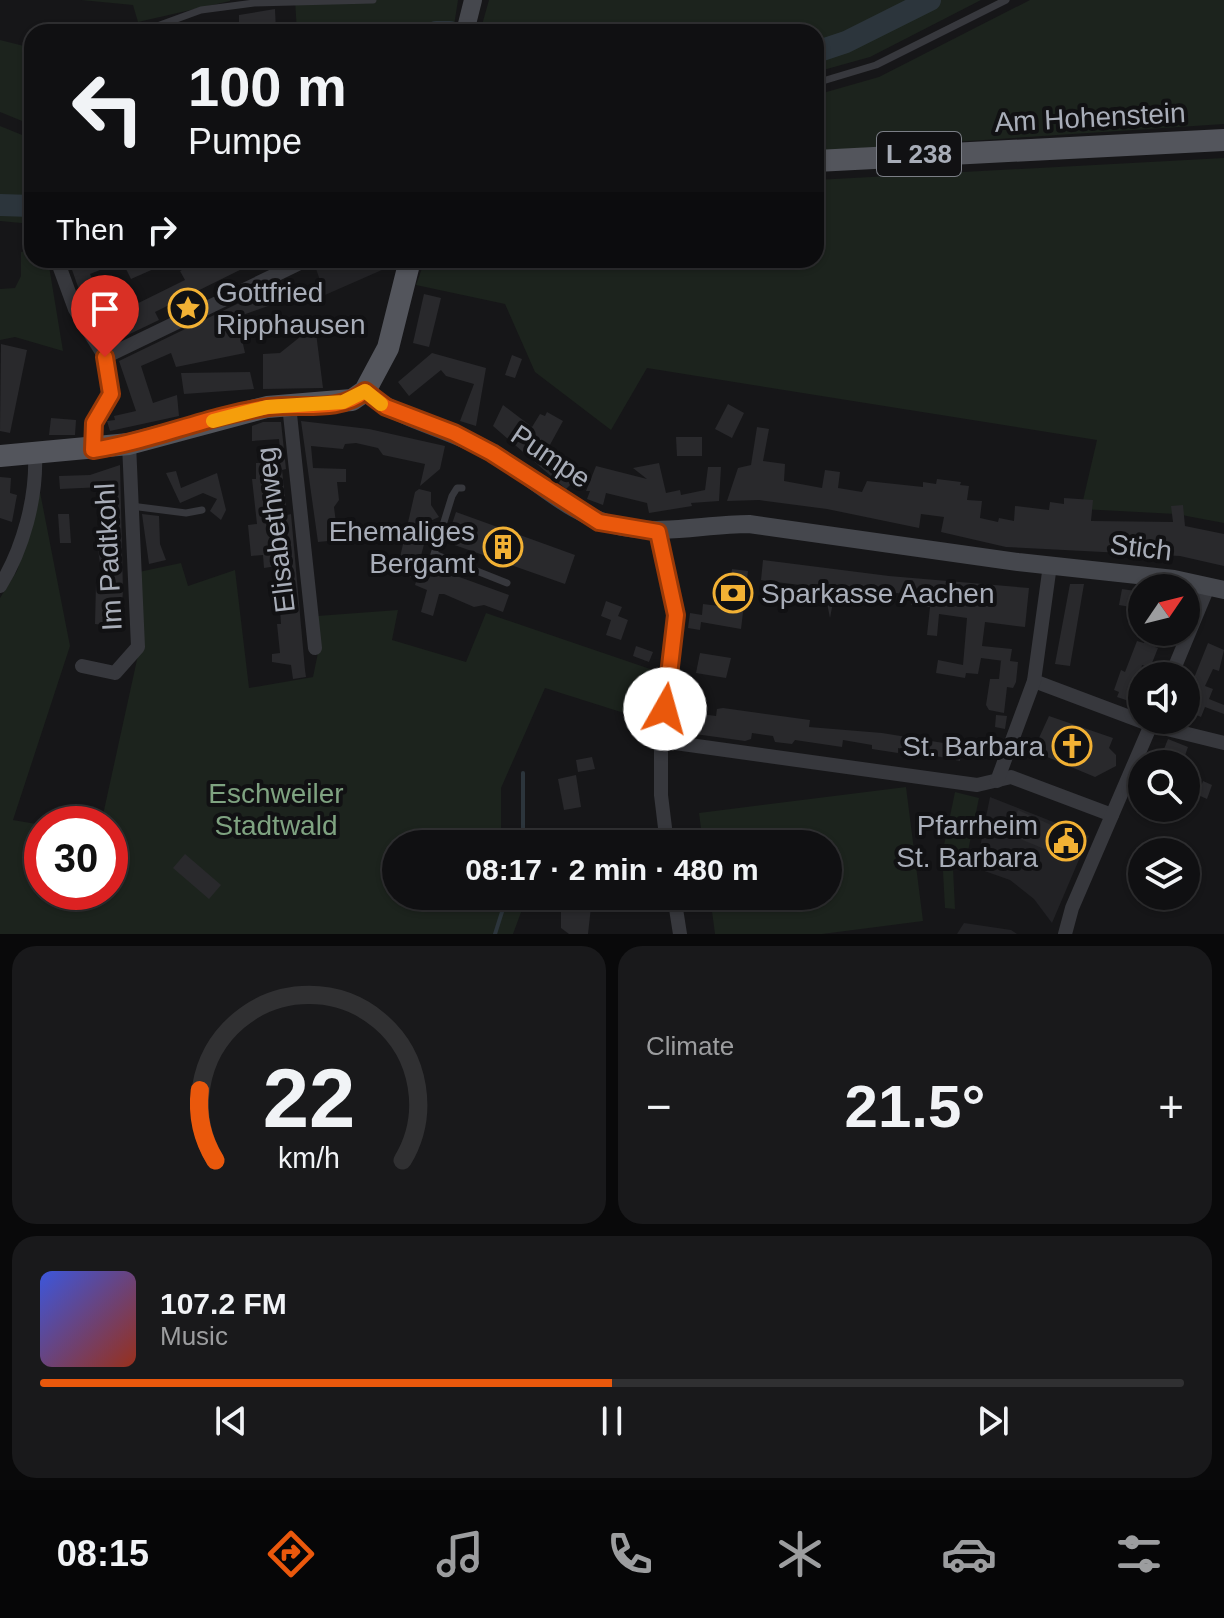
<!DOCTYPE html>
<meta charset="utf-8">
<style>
body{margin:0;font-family:Helvetica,sans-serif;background:#19191b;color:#f1f3f6;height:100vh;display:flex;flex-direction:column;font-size:30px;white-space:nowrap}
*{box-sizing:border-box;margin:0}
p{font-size:26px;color:#9c9d9f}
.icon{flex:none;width:44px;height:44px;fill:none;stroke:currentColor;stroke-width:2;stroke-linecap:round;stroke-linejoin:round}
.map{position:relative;height:934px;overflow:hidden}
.sheet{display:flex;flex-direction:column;gap:12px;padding:12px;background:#09090a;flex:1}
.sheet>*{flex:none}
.hud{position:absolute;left:24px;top:24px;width:800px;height:244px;border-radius:24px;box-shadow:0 2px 6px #0004,0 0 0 2px #303032;background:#101012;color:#f1f3f6;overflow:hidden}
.needle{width:52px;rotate:55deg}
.controls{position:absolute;left:1128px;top:574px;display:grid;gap:16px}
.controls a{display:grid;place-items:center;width:72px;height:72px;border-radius:50%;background:#101012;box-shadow:0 2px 6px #0004,0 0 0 2px #303032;font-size:40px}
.speed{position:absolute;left:24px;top:806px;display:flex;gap:16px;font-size:40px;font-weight:700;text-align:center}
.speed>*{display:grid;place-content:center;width:104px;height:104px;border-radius:50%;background:#101012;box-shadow:0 2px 6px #0004,0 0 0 2px #303032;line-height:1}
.speed .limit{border:12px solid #d22;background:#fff;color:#111}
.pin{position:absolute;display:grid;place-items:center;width:68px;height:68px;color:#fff;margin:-82px -34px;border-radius:50% 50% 50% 0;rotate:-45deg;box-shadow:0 0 8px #0007}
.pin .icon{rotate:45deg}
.me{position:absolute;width:88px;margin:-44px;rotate:7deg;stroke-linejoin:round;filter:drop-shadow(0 0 6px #0008)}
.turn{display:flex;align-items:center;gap:28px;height:168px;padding:0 32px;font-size:36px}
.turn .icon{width:104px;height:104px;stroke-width:2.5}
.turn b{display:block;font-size:56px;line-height:68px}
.then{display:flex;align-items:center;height:76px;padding:0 32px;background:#0003;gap:16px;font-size:30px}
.big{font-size:60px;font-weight:600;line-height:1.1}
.sheet .tile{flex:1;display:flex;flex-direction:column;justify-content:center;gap:12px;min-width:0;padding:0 28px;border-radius:24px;background:#19191b}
.sheet .dial{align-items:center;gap:0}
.dial svg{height:208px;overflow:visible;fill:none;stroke:#303032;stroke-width:7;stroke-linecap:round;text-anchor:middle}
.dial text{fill:#f1f3f6;stroke:none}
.song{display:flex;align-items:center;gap:24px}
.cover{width:96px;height:96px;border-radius:12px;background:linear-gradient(135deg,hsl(230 70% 55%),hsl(10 70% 35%))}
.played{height:8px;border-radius:4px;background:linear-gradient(90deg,#ea580c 50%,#303032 50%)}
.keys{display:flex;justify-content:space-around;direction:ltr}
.heat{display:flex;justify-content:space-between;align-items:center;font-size:44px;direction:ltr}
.sheet .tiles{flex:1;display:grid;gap:12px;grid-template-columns:1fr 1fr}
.tile:last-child{grid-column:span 2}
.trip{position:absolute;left:382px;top:830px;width:460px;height:80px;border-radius:40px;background:#101012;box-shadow:0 2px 6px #0004,0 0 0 2px #303032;font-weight:600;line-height:80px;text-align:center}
.dock{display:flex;height:128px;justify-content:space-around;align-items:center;background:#060607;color:#9c9d9f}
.dock .icon{width:56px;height:56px}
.dock .current{color:#ea580c}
.dock b{font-size:36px;color:#f1f3f6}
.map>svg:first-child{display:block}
.built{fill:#222225}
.green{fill:#1c231d}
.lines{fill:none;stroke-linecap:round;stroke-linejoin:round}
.stream{stroke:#2c353c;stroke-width:4}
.river{stroke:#2c353c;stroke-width:22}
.building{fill:#29292c}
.service{stroke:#37383d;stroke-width:7}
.minor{stroke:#37383d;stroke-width:14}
.secondary{stroke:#45474d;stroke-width:18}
.primary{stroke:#53555c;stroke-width:22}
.route-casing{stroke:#983908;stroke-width:20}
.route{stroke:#ea580c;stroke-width:14}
.slow{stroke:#f59e0b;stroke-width:14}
.labels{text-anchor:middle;stroke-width:8;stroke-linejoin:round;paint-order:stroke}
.shield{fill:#111113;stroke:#7b7e86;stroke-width:2}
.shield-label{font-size:26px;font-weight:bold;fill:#a8adb8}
.street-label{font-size:28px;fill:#a8adb8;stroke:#111113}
.poi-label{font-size:28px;fill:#a8adb8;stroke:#111113;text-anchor:end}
.park-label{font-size:28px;fill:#7fa381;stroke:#111113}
</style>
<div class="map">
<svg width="1224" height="934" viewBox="0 0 1224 934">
<rect width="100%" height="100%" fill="#161618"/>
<g class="built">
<polygon points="313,260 393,260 391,266 325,295"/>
<polygon points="990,797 1089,836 1052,923 1034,899 1010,880 976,868"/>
<polygon points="964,923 1011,930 1017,934 957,934"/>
</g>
<g class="green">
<polygon points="81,0 230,0 230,1 138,22 133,5"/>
<polygon points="295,0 458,0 453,32 297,32"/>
<polygon points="489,0 981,0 870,57 816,72 816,32 480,32"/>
<polygon points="1030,0 1224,0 1224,124 816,151 816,95 879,77"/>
<polygon points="0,40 32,48 32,125 0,112"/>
<polygon points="0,126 32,139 32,224 0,221"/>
<polygon points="1224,158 1224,523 1176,514 1081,509 1097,440 647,368 611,430 535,372 505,304 416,285 425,260 816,260 816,180"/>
<polygon points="32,250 32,260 48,260 63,351 15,337 0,340 0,289 15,288 21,276 21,252"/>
<polygon points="40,492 70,646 13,820 42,825 42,892 110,892 110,824 101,824 140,646 139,572 181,563 188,586 235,570 249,688 313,677 320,643 317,616 398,610 392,640 466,662 486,613 656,671 643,719 545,688 501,788 501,844 396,844 396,896 527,896 513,934 0,934 0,598 17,571"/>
<polygon points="906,787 923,921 822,934 715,934 710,896 828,896 828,844 703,844 699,813"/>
<polygon points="955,792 979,798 967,856 943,850"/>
<polygon points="942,853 960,856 953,868 955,909 945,908"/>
</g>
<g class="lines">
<g class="stream">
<polyline points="523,773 523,844"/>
<polyline points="495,934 507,896"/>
</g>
<g class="river">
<polyline points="436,32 450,32"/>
<polyline points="816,52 846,42 930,0"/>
<polyline points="0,205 32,206"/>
</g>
</g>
<g class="building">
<polygon points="275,9 276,32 239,32 239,15"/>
<polygon points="78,260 96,260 100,270 90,274 95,285 82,298 71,267 79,264"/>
<polygon points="146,260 174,260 131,279 126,269"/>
<polygon points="201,260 260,260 155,312 159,320 113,342 102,321 185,280 180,271"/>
<polygon points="279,290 282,301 237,317 245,353 176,367 171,353 141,366 153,403 177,395 179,416 110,431 107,421 115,420 114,416 136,411 119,361 239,303"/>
<polygon points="424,294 441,298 429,347 413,343"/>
<polygon points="315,325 323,388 263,389 263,354 280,353"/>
<polygon points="1,344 27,350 10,433 0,431"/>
<polygon points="432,353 486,368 476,426 460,421 474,384 446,376 441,370 409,396 398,382"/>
<polygon points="512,355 522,359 515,378 505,375"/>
<polygon points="250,372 254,389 184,394 181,373"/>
<polygon points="728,404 744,413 732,438 715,429"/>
<polygon points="503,405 532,427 540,414 545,416 547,412 563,421 546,452 579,476 566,489 493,426"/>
<polygon points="51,418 76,420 75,435 49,435"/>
<polygon points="301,421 369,429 445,446 440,469 420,486 425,464 383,455 378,448 356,443 345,444 343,449 311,446 313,468 346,469 346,482 337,482 339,500 334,507 336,523 341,523 342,534 337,535 338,540 318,542"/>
<polygon points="263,422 281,422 286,469 282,470 287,515 291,514 305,670 306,677 293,679 291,665 272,662 272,654 280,653 277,624 281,624 280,609 273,595 279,581 277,566 264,568 263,555 251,556 248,525 257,524 252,479 256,479 256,463 281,462 279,439 252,441 252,426"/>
<polygon points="757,427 769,429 763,461 785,464 784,481 822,488 825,470 840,472 838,488 862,492 867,481 923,487 923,482 936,484 937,479 961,482 960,485 969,486 967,500 982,501 980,518 998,522 999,518 1014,521 1015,506 1049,510 1050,502 1064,504 1064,498 1093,500 1091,521 1173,522 1171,506 1183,505 1185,526 1224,534 1224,566 1180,556 1006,547 941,532 944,517 921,514 919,528 827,509 759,500 727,501 738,468 751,465"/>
<polygon points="676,437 702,437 702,456 677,456"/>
<polygon points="659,463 666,493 680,490 681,495 705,490 708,467 721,467 719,501 691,503 692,506 649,513 647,503 606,493 603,505 587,499 590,491 586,491 596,466 647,479 633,468"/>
<polygon points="120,465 123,591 120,627 95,624 96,583 101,583 102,578 98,549 105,529 103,487 60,489 59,476 90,475"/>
<polygon points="176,471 181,488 217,473 226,510 221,520 210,511 217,499 203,493 180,503 166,473"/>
<polygon points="0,477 11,478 10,493 17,495 12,522 0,518"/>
<polygon points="419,489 431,492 431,505 439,517 430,521 415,579 400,573 402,567 398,566 415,492"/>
<polygon points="456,512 575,555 565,584 446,542"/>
<polygon points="58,514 69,514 71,543 60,543"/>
<polygon points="142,514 159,516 160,544 166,560 149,564"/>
<polygon points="763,560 889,576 1029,588 1025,627 985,622 982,646 1012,649 1010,661 1018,662 1016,682 1013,688 1007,687 1004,713 989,710 986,705 990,679 999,679 1001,660 1004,661 981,658 978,674 966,673 965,678 936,673 938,660 963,665 967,618 939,614 937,636 927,635 930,607 911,605 912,595 836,585 830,618 824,588 761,580"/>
<polygon points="732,569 748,571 741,629 701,622 700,630 688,628 690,613 702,615 703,604 727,607"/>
<polygon points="440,570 509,595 503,612 484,605 474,607 444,594 439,594 433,616 421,612 427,590 415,585 419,572 438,576"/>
<polygon points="1070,584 1084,584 1070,666 1055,664"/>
<polygon points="1122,589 1142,592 1142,615 1130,613 1131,607 1119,605"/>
<polygon points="606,601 622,607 618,616 628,620 621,640 606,635 611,620 601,616"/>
<polygon points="1146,638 1157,642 1155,647 1158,648 1150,668 1142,665 1135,697 1131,696 1129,701 1117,697 1119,692 1114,690 1121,670 1125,672 1137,641 1144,643"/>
<polygon points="1208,643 1224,650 1219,671 1213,669 1205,686 1213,689 1209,699 1224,705 1224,714 1205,707 1201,717 1186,710 1186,698"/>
<polygon points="636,646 653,652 649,662 633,656"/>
<polygon points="700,653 731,658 726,678 696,673"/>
<polygon points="723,708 810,720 809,727 882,733 962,746 960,761 898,748 898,753 872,749 872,745 843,740 842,747 795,740 792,744 775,742 773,736 752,733 751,739 745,741 688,733 689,722 683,721 685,712 716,716 717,709"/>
<polygon points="996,715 1007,716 1005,729 995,727"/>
<polygon points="1049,716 1113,738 1109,748 1116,755 1116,766 1095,777 1033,751"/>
<polygon points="1168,739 1188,747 1182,764 1158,764"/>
<polygon points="592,757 595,769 578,772 576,760"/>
<polygon points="576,775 581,807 564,810 558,779"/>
<polygon points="1203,781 1212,785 1207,799 1198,795"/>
<polygon points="1018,810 1080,838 1071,860 1008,834"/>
<polygon points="185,854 221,885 209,899 173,868"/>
<polygon points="561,905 591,907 588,934 569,934 561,928"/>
</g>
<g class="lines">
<g class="service">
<polyline points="149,29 201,10 254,3 373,0"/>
<polyline points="816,83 876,65 1006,0"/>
<polyline points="304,261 406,261"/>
<polyline points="462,488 457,488 452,496 434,554 507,583"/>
<polyline points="131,506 186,513 202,510"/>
</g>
<g class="minor">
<polyline points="57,260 75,309 105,357 111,394 94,423 93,450"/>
<polyline points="105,357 304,261"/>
<polyline points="289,405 315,648"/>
<polyline points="658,532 676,615 661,741 661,795 667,844"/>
<path d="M0 586C23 549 37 498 35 454"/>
<polyline points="82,666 115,673 138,647 129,444"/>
<polyline points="1171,676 1208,587"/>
<polyline points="1034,681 1151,725 1224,743"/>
<polyline points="661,741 977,785 1011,777 1112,815"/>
<polyline points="997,781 1034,681 1050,565"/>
<polyline points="674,896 680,934"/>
<polyline points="1065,934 1072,908 1153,720"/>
</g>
<g class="secondary">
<polyline points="465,32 473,0"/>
<path d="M365 391C398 420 451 429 491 452 535 477 570 517 622 527 665 535 706 524 749 524L1018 562 1174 579 1224 590"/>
</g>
<g class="primary">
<polyline points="816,161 1224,140"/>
<polyline points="0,456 129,444 267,407 352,400 365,391 388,348 410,260"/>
</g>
</g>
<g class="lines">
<defs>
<path id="route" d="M105 357 111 394 94 423 93 450C153 441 209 415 269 407 300 403 340 413 365 391L386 407 454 433 492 453 599 522 658 532 676 615 665 709"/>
</defs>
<use href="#route" class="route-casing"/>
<use href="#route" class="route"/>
<polyline class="slow" points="213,421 267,407 343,402 365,391 381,404"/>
</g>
<defs>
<symbol id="sight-ring" viewBox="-11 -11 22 22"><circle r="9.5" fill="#111113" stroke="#f2b134" stroke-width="1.5"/><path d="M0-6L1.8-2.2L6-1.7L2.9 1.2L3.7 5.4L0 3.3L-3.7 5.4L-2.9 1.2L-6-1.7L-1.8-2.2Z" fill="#f2b134"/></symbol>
<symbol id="building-ring" viewBox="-11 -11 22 22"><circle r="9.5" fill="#111113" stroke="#f2b134" stroke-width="1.5"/><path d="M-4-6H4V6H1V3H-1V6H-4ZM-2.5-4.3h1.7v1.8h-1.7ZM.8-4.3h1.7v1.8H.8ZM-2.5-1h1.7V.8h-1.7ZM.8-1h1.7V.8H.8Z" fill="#f2b134"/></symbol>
<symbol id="bank-ring" viewBox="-11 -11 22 22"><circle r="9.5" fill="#111113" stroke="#f2b134" stroke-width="1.5"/><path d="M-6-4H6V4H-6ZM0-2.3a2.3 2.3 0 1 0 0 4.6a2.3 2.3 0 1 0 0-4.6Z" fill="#f2b134"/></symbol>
<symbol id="church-ring" viewBox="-11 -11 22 22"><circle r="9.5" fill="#111113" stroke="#f2b134" stroke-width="1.5"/><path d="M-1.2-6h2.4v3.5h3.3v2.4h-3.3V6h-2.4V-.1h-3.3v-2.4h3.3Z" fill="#f2b134"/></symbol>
<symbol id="civic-ring" viewBox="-11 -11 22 22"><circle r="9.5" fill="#111113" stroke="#f2b134" stroke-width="1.5"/><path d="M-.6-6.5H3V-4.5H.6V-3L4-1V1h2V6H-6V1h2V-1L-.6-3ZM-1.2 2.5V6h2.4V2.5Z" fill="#f2b134"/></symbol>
</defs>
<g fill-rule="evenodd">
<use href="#sight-ring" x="166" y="286" width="44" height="44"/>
<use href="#building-ring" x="481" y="525" width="44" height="44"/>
<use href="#bank-ring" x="711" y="571" width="44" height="44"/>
<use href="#church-ring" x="1050" y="724" width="44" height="44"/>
<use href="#civic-ring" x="1044" y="819" width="44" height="44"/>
</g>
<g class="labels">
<rect class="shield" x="877" y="132" width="84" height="44" rx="6"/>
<g class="shield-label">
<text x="919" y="163">L 238</text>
</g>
<g class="street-label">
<text transform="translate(1090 117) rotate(-3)" y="10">Am Hohenstein</text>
<text transform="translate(551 456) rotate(34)" y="10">Pumpe</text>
<text transform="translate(275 530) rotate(-97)" y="10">Elisabethweg</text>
<text transform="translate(1141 547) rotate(7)" y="10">Stich</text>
<text transform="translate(108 557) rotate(-93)" y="10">Im Padtkohl</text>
</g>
<g class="poi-label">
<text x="216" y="302" text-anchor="start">Gottfried<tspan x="216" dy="32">Ripphausen</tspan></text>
<text x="475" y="541">Ehemaliges<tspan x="475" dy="32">Bergamt</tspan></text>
<text x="761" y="603" text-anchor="start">Sparkasse Aachen</text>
<text x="1044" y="756">St. Barbara</text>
<text x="1038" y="835">Pfarrheim<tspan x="1038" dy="32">St. Barbara</tspan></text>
</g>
<g class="park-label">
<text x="276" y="803">Eschweiler<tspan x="276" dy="32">Stadtwald</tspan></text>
</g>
</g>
</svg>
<div class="controls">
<a><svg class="needle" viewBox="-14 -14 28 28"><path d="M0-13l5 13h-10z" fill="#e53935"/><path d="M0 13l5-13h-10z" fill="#9c9d9f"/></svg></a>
<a><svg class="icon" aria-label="sound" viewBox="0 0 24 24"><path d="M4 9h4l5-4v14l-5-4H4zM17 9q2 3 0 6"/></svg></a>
<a><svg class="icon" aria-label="search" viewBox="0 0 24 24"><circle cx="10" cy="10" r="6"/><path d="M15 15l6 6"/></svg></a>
<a><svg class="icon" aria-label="layers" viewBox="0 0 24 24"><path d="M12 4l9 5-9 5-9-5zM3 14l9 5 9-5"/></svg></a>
</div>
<div class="speed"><div class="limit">30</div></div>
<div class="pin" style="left:105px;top:357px;background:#d93025"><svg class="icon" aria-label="arrive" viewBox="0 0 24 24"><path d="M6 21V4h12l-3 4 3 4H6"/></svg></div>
<svg class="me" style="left:665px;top:709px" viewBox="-20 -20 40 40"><circle r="19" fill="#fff"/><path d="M0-13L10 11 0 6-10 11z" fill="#ea580c"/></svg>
<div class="trip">08:17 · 2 min · 480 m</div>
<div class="hud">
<div class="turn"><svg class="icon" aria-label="left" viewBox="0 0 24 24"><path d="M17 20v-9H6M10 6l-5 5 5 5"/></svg><div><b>100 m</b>Pumpe</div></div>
<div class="then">Then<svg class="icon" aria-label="right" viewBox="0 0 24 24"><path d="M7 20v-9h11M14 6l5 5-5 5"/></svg></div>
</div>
</div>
<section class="sheet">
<div class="tiles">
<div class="tile dial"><svg viewBox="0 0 100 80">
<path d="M14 69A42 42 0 1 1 86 69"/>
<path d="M14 69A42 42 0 0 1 8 42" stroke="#ea580c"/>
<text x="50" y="56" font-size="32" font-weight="700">22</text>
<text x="50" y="72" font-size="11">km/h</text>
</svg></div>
<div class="tile"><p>Climate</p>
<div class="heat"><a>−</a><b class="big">21.5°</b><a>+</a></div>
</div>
<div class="tile">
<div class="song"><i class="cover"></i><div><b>107.2 FM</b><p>Music</p></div></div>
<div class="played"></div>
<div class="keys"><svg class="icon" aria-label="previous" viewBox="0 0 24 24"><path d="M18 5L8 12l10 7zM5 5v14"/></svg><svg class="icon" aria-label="pause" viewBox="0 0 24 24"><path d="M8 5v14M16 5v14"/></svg><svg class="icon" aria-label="next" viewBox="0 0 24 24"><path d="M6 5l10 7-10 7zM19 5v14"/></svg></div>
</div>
</div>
</section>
<nav class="dock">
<b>08:15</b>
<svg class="icon current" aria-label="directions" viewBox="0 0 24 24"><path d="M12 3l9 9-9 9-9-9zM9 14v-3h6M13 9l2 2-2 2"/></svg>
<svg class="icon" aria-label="music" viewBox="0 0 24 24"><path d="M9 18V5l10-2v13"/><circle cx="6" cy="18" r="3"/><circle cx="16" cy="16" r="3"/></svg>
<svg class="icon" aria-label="phone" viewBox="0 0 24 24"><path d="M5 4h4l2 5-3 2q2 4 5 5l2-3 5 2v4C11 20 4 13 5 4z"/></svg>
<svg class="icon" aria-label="climate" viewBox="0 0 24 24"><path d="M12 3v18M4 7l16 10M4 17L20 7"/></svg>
<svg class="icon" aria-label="car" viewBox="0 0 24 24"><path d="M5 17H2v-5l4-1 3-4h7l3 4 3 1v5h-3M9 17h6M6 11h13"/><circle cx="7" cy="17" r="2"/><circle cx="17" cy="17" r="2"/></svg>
<svg class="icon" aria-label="filters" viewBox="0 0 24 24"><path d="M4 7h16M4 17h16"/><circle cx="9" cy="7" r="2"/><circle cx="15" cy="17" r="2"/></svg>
</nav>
